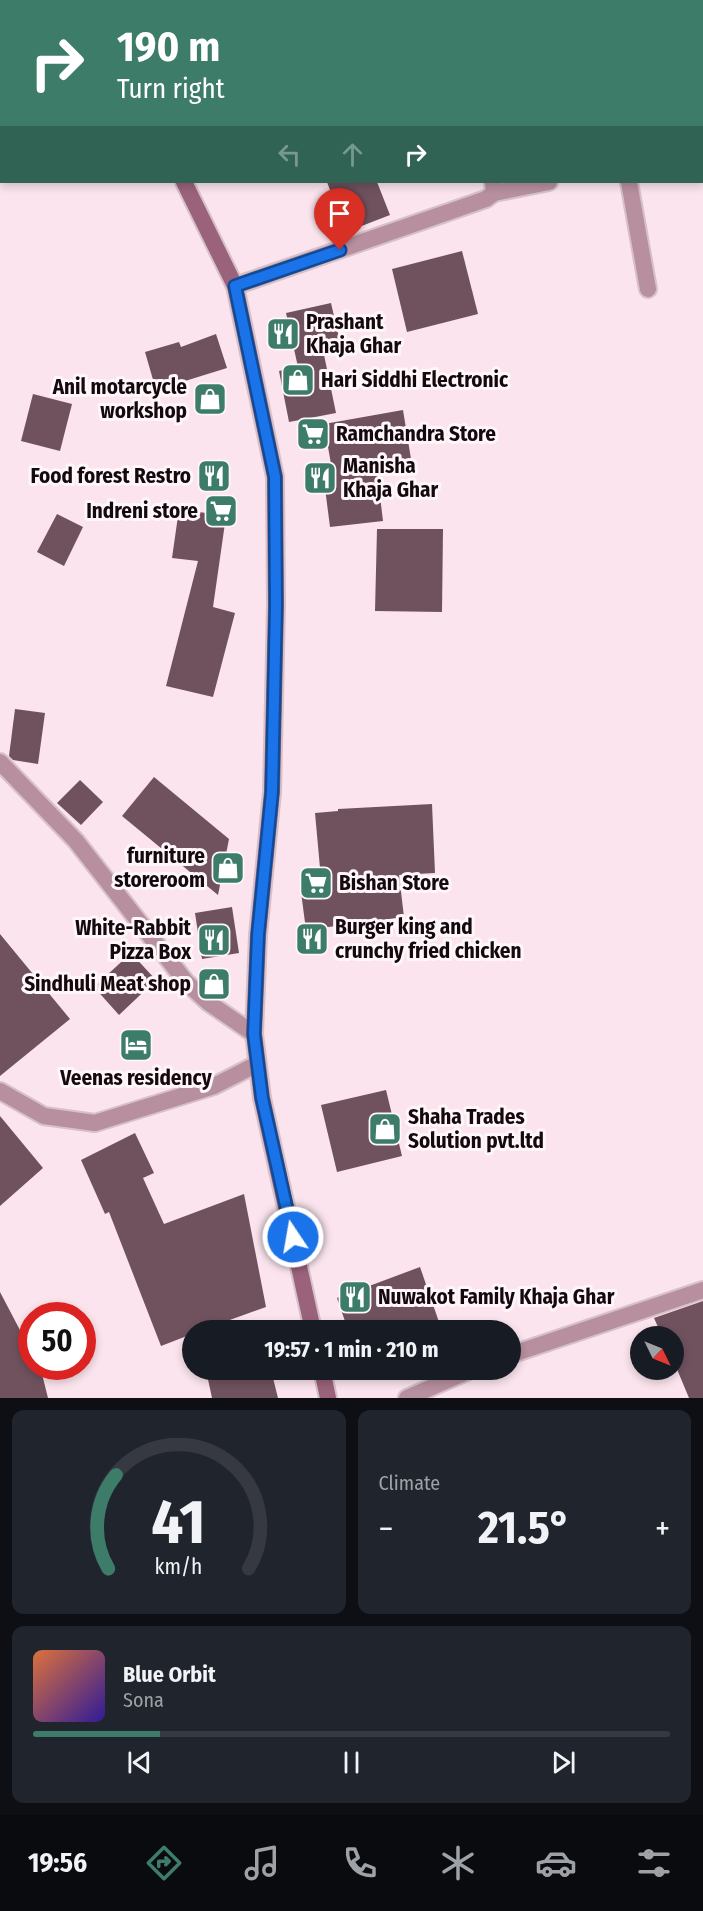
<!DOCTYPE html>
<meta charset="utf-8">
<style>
body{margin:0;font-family:"Fira Sans Condensed",sans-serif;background:#20242c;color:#f1f3f6;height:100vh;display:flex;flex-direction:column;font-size:22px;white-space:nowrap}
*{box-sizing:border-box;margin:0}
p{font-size:20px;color:#9ea1a6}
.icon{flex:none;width:33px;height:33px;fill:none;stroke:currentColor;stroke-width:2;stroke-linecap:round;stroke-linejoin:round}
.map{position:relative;height:1398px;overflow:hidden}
.side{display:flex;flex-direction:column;gap:12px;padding:12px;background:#0d0f14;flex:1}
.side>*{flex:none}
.banner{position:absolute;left:0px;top:0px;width:704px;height:183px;box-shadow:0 3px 9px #0003;background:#3d7c69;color:#fff;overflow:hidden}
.needle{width:39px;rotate:133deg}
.controls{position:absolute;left:630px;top:1326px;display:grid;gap:12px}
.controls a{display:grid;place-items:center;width:54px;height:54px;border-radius:50%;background:#171b24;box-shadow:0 3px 9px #0003;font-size:30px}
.speed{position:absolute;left:18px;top:1302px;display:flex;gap:12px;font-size:30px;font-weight:700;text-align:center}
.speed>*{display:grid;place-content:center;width:78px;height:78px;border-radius:50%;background:#171b24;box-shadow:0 3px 9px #0003;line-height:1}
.speed .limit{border:9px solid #d22;background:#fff;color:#111}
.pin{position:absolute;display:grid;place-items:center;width:51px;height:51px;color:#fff;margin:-62px -26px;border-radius:50% 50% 50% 0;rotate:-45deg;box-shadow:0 0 6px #0007}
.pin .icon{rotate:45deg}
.me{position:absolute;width:66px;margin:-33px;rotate:348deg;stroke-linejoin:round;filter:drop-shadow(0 0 4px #0008)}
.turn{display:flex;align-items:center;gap:21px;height:126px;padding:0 18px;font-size:27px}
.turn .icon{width:78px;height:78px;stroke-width:2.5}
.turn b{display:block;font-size:42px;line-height:51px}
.lanes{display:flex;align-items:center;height:57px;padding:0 18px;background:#0003;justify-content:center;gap:30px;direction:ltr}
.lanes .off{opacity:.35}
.big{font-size:45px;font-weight:700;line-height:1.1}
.side .widget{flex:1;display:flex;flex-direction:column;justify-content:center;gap:9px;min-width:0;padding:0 21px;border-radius:12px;background:#20242c}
.side .dial{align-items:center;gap:0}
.dial svg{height:156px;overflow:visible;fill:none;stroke:#363941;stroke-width:7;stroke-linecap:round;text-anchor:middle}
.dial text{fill:#f1f3f6;stroke:none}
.song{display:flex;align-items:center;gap:18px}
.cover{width:72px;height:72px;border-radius:9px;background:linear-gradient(135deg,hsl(20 70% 55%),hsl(250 70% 35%))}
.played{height:6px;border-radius:3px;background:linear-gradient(90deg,#3d7c69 20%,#363941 20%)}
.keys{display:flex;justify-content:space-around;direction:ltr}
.heat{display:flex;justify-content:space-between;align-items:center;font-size:33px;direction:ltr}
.side .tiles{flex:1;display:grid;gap:12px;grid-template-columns:1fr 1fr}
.widget:last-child{grid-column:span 2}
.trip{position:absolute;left:182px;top:1320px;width:339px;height:60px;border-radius:30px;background:#171b24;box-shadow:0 3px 9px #0003;font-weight:700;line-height:60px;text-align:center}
.menu{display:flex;height:96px;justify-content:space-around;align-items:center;background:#090b0e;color:#9ea1a6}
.menu .icon{width:42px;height:42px}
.menu .selected{color:#3d7c69}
.menu b{font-size:27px;color:#f1f3f6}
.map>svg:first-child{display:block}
.building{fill:#70525f}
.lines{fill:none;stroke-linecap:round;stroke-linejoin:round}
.minor-casing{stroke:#d6c1c9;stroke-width:20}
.secondary-casing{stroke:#d6c1c9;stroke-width:20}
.minor{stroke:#b78f9f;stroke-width:16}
.secondary{stroke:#9b627b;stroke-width:16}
.route-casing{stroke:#114b97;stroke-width:15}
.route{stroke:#1a73e8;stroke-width:10}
.labels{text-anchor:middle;stroke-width:6;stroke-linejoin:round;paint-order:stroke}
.poi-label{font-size:21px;font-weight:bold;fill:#14090e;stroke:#fef6f9;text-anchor:start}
</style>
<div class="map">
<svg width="703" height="1398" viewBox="0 0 703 1398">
<rect width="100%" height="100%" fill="#fbe4ed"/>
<g class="building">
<polygon points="327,182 377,182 390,215 346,232"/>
<polygon points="462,251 478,314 407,332 392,269"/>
<polygon points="331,303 340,342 322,345 336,413 289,422 279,371 298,367 286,313"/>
<polygon points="216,334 227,368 156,390 145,352 179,342 181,347"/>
<polygon points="33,394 72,404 60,451 21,441"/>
<polygon points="403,410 412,465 377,471 383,521 330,527 325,488 335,487 324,424"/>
<polygon points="179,509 226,516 213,607 235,613 213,697 166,686 198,561 172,558"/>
<polygon points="57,514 83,527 64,566 37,552"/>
<polygon points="377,529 443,529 442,612 375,611"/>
<polygon points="15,709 45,713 38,764 13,760 9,756"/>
<polygon points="154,777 229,839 218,895 122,816"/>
<polygon points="80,780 103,802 81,825 57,803"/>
<polygon points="432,804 435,873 399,875 404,917 306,930 301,892 322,890 315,813 338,811 338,809"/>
<polygon points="232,907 239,953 202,959 195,913"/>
<polygon points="0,934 70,1019 0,1076"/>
<polygon points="131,953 156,980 119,1015 94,987"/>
<polygon points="386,1090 402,1156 337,1172 321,1105"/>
<polygon points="0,1116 43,1168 0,1206"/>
<polygon points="135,1133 154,1173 143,1178 164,1224 244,1194 266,1307 202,1330 192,1330 192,1334 161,1346 109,1212 105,1214 81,1160"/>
<polygon points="420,1267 439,1322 414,1330 348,1330 337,1298"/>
<polygon points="0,1292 32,1353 32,1366 40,1366 48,1398 0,1398"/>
<polygon points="703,1301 703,1398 689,1398 674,1362 674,1336 662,1336 654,1318"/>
<polygon points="206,1370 271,1370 278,1398 212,1398"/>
</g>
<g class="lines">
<defs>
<g id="minor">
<polyline points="448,0 448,2"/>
<polyline points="230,2 233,0"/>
<polyline points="629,182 648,289"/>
<polyline points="494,193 549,182"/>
<polyline points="235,286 486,199 494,193 493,182"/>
<polyline points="0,762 76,841 186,982 209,1003 254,1034"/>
<polyline points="0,1091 44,1116 95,1123 214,1086 257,1064"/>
<polyline points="510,1355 703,1290"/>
<polyline points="407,1398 471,1370"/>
</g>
<g id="secondary">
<polyline points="52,0 53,2"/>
<polyline points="184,182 235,286 275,477 276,605 272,792 258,935 254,1034 262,1098 313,1330"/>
<polyline points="322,1370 328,1398"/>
</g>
</defs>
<use href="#minor" class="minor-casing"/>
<use href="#secondary" class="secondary-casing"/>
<use href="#minor" class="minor"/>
<use href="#secondary" class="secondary"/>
</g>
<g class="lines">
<defs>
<polyline id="route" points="293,1237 262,1098 254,1034 258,935 272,792 276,605 275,477 235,286 340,250"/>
</defs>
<use href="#route" class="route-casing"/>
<use href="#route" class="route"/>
</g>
<defs>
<symbol id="restaurant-square" viewBox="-11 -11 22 22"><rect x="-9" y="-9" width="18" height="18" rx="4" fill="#3d7c69" stroke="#fef6f9"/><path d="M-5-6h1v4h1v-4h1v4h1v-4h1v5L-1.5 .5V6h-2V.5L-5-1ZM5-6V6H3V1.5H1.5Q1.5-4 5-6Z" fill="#fff"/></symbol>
<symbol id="shop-square" viewBox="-11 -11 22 22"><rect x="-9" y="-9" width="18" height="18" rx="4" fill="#3d7c69" stroke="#fef6f9"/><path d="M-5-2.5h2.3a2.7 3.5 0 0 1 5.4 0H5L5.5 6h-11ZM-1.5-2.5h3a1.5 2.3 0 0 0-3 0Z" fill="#fff"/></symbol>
<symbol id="supermarket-square" viewBox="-11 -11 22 22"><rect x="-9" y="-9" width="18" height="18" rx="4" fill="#3d7c69" stroke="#fef6f9"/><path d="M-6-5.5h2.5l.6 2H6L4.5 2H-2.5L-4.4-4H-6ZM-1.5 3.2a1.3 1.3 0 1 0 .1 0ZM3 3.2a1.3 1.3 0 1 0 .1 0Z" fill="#fff"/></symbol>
<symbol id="hotel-square" viewBox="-11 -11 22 22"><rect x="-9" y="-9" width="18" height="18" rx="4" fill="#3d7c69" stroke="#fef6f9"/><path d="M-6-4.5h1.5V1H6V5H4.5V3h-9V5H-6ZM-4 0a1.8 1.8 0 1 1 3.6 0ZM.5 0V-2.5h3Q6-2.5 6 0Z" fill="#fff"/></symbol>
</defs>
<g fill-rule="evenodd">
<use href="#restaurant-square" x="264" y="315" width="38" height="38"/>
<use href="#shop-square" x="279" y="361" width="38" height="38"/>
<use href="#shop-square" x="191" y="380" width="38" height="38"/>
<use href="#supermarket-square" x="294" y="415" width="38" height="38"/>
<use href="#restaurant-square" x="195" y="457" width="38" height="38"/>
<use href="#restaurant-square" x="301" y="459" width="38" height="38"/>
<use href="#supermarket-square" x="202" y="492" width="38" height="38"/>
<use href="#shop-square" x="209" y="849" width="38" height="38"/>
<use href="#supermarket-square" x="297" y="864" width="38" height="38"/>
<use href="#restaurant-square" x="293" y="920" width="38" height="38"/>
<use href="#restaurant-square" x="195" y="921" width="38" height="38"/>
<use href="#shop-square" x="195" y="965" width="38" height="38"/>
<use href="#hotel-square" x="117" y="1026" width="38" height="38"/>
<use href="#shop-square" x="366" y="1110" width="38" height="38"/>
<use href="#restaurant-square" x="336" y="1278" width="38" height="38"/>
</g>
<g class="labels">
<g class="poi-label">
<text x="306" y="329">Prashant<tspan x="306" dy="24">Khaja Ghar</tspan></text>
<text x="321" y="387">Hari Siddhi Electronic</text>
<text x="187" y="394" text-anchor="end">Anil motarcycle<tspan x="187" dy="24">workshop</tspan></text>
<text x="336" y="441">Ramchandra Store</text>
<text x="343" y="473">Manisha<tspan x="343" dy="24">Khaja Ghar</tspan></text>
<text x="191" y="483" text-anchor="end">Food forest Restro</text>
<text x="198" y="518" text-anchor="end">Indreni store</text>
<text x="205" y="863" text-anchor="end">furniture<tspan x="205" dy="24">storeroom</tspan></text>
<text x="339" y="890">Bishan Store</text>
<text x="335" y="934">Burger king and<tspan x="335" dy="24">crunchy fried chicken</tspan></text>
<text x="191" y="935" text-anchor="end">White-Rabbit<tspan x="191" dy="24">Pizza Box</tspan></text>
<text x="191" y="991" text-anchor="end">Sindhuli Meat shop</text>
<text x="136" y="1085" text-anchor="middle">Veenas residency</text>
<text x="408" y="1124">Shaha Trades<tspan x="408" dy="24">Solution pvt.ltd</tspan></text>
<text x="378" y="1304">Nuwakot Family Khaja Ghar</text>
</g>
</g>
</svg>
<div class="controls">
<a><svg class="needle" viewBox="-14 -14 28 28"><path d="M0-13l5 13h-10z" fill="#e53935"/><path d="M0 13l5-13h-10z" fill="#9ea1a6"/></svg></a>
</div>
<div class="speed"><div class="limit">50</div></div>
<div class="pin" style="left:340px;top:250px;background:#d93025"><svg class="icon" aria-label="arrive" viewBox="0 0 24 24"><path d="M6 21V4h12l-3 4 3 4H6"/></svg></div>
<svg class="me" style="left:293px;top:1237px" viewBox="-20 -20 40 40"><circle r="17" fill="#1a73e8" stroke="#fff" stroke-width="3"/><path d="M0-11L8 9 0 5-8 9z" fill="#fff"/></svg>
<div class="trip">19:57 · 1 min · 210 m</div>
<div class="banner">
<div class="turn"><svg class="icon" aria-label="right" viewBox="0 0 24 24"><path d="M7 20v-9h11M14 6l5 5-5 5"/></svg><div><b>190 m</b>Turn right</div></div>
<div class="lanes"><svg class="icon off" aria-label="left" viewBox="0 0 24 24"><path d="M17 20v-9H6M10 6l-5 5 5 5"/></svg><svg class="icon off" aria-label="ahead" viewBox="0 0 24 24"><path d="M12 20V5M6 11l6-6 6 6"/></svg><svg class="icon" aria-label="right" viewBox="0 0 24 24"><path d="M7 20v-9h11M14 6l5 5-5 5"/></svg></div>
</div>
</div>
<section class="side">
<div class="tiles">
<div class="widget dial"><svg viewBox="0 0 100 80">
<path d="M14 69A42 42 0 1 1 86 69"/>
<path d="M14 69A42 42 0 0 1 18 21" stroke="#3d7c69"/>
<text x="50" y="56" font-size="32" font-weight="700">41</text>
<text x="50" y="72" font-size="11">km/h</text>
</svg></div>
<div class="widget"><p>Climate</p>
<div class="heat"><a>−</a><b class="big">21.5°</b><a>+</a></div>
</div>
<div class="widget">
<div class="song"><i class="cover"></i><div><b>Blue Orbit</b><p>Sona</p></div></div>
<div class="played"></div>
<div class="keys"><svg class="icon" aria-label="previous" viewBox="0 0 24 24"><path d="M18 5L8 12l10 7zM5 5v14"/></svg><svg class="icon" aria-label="pause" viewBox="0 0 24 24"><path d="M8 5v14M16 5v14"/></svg><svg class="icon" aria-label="next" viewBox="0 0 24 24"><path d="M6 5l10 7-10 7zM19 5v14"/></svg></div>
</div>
</div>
</section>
<nav class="menu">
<b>19:56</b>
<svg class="icon selected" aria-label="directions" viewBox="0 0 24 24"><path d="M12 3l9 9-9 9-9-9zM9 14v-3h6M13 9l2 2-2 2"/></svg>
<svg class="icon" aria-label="music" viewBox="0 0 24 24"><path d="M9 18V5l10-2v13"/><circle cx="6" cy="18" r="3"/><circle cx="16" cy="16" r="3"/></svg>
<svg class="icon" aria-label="phone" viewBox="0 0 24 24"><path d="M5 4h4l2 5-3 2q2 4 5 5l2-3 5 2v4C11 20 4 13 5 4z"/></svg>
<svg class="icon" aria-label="climate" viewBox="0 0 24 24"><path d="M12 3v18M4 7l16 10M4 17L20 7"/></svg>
<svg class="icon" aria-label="car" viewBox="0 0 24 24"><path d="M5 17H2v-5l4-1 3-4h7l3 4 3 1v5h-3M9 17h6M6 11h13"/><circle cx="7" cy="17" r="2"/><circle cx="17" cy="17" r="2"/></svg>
<svg class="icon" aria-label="filters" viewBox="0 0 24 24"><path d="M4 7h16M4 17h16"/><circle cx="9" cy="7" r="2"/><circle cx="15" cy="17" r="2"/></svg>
</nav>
